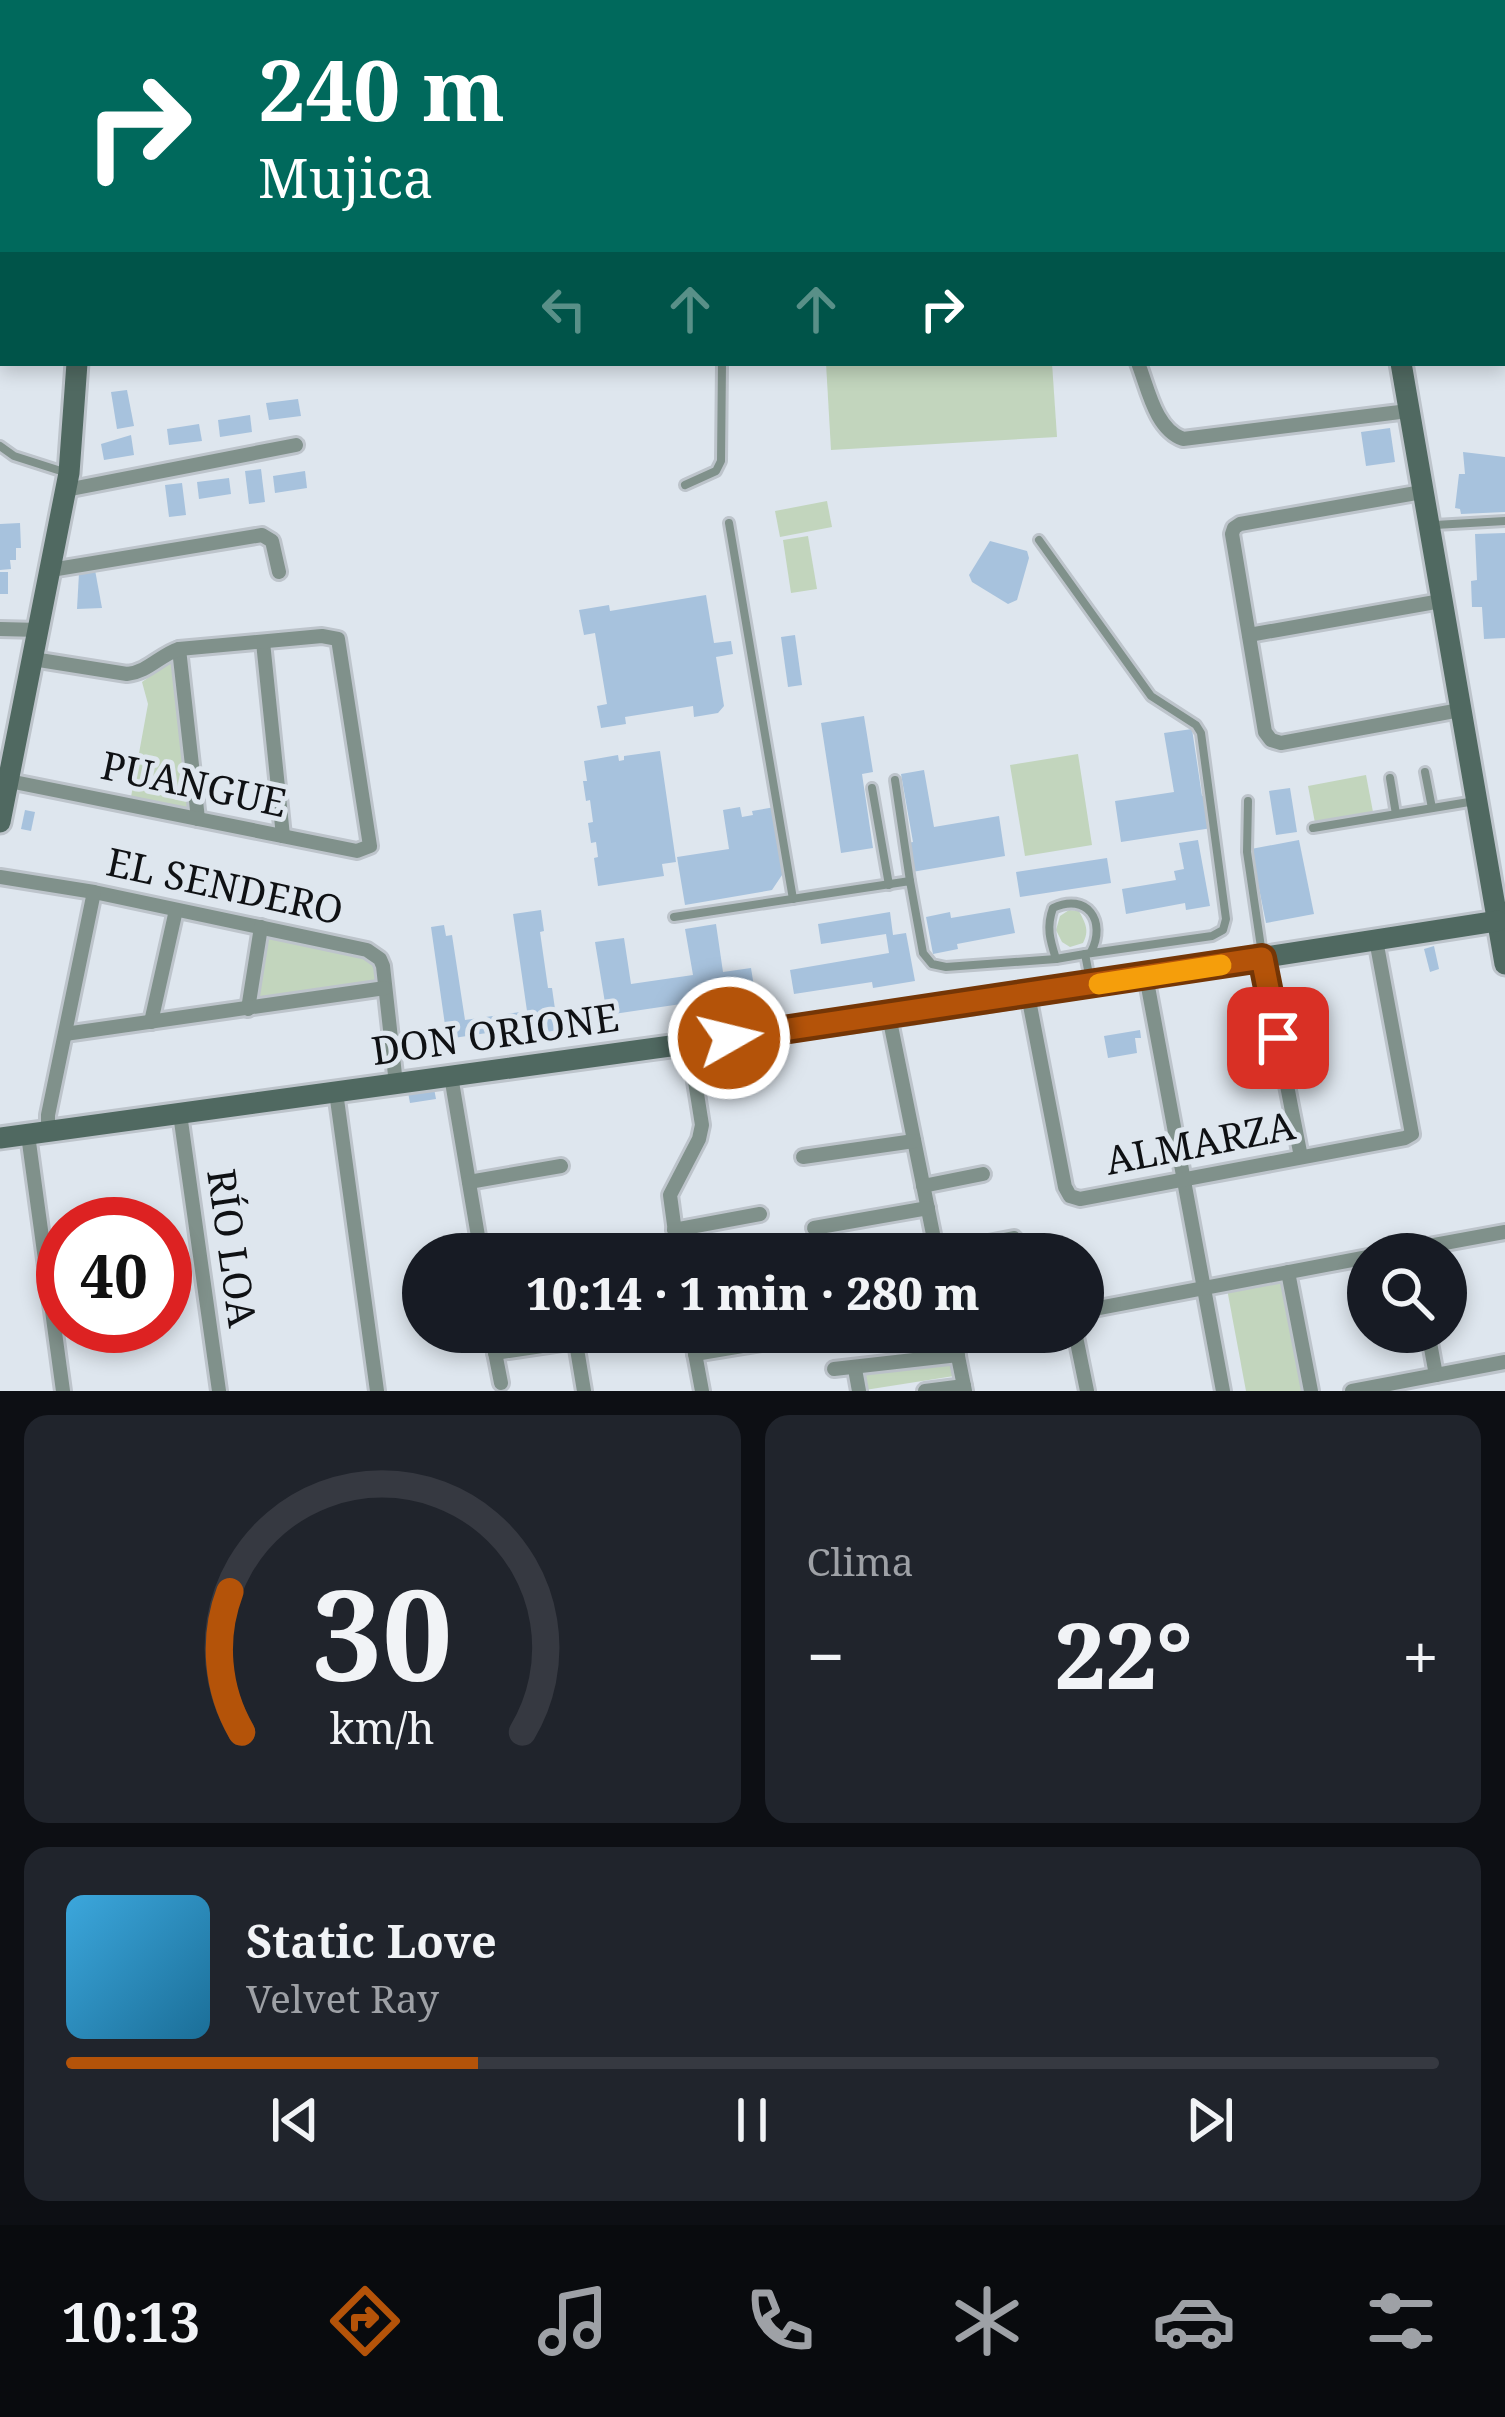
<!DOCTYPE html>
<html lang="es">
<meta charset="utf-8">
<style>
body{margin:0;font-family:"Noto Serif",serif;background:#20242c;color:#f1f3f6;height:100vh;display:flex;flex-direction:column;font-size:45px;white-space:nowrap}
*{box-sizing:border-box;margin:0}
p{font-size:39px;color:#9ea1a6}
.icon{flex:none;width:66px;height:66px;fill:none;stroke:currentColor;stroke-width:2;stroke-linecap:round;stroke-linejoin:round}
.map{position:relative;height:1391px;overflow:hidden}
.details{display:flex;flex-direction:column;gap:24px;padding:24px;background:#0d0f14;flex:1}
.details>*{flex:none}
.hud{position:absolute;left:0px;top:0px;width:1506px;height:366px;box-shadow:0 6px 18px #0003;background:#00695c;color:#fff;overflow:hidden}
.fabs{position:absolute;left:1347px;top:1233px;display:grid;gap:24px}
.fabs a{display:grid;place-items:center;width:120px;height:120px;border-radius:50%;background:#171b24;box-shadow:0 6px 18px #0003;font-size:60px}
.speed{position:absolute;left:36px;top:1197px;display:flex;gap:24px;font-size:60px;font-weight:700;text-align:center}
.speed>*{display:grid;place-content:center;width:156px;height:156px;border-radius:50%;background:#171b24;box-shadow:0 6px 18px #0003;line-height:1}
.speed .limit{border:18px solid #d22;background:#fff;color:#111}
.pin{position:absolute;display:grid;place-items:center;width:102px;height:102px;color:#fff;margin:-51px;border-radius:24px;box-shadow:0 6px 18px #0006}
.me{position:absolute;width:132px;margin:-66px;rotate:82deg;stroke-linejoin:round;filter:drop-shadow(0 0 9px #0008)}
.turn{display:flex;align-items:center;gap:42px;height:252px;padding:0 60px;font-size:54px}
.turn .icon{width:156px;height:156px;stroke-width:2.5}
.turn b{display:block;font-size:84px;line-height:102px}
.lanes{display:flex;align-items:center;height:114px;padding:0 60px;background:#0003;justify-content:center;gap:60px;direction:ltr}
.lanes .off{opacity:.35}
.big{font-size:90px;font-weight:800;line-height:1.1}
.details .card{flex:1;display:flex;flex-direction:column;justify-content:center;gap:18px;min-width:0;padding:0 42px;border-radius:24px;background:#20242c}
.details .dial{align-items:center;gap:0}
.dial svg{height:312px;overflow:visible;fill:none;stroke:#363941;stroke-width:7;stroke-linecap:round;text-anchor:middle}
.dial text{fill:#f1f3f6;stroke:none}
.song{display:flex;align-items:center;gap:36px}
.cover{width:144px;height:144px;border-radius:18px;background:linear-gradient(135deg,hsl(200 70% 55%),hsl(200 70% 35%))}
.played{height:12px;border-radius:6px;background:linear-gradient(90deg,#b45309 30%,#363941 30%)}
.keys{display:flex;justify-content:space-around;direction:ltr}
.heat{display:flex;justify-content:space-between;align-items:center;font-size:66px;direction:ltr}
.details .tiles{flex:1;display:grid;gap:24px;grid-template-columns:1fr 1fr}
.card:last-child{grid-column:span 2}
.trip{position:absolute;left:402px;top:1233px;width:702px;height:120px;border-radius:60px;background:#171b24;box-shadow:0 6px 18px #0003;font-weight:800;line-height:120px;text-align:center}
.tab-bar{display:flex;height:192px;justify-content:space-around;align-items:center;background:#090b0e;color:#9ea1a6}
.tab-bar .icon{width:84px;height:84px}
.tab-bar .selected{color:#b45309}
.tab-bar b{font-size:54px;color:#f1f3f6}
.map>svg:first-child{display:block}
.green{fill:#c2d5bd}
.building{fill:#a7c2dd}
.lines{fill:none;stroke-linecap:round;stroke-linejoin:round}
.lane-casing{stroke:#bdc4cb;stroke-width:14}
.street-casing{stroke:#bdc4cb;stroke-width:20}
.secondary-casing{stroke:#bdc4cb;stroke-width:27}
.primary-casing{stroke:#bdc4cb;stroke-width:27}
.lane{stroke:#80918b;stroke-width:8}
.street{stroke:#80918b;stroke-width:14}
.secondary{stroke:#506961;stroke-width:21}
.primary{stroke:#2e4d44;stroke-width:21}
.route-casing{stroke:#753606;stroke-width:30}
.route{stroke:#b45309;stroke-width:21}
.slow{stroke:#f59e0b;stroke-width:21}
.labels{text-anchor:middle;stroke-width:10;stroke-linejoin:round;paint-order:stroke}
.street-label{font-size:39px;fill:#0f1114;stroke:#dee6ee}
</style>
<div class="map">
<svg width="1505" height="1391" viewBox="0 0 1505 1391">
<rect width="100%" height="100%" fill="#dee6ee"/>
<g class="green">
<polygon points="826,363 1052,363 1057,437 831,450"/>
<polygon points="827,501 832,527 780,537 775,511"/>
<polygon points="808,536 817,589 791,593 783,540"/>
<polygon points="176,661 191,809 131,797 148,704 142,682 166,665"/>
<polygon points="1078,754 1092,845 1025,856 1010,765"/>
<polygon points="1366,775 1373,812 1315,823 1308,786"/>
<path d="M1069 910 1079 911C1085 923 1090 930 1083 943L1070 947 1062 942 1056 930 1060 916Z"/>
<polygon points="265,934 361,954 374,963 380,984 256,1001"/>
<polygon points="1285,1278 1306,1391 1246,1391 1227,1289"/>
<polygon points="950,1353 954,1376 865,1390 861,1367"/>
</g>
<g class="building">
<polygon points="127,390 134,426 117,429 111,392"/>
<polygon points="298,399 301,416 269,420 266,403"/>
<polygon points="250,415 252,432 220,437 218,420"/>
<polygon points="199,424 202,441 169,445 167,429"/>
<polygon points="1390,428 1395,462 1366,466 1361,432"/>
<polygon points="131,435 134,455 104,460 101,444"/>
<polygon points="1463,452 1505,457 1505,512 1461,514 1460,509 1455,508 1459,474 1465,474"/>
<polygon points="261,469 265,502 249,504 245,471"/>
<polygon points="305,471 307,488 275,493 273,476"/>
<polygon points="229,478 231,494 199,499 197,482"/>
<polygon points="182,483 186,515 169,517 165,485"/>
<polygon points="20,523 21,548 16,548 16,560 10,560 11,569 0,570 0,524"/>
<polygon points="1505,533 1505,638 1484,639 1482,607 1472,607 1471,581 1477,580 1475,534"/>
<polygon points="990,541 1027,551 1029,558 1017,600 1008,604 972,582 969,575"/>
<polygon points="95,570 102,608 77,609 79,573"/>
<rect x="0" y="572" width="8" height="22"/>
<polygon points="706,595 714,643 731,641 733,654 716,657 724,706 718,713 694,717 693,706 625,717 626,724 601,728 597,706 607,704 595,633 584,635 579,610 609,605 610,611"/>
<polygon points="795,635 802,685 788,687 781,637"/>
<polygon points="864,716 873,772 862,774 873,848 841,853 821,723"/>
<polygon points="1192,729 1202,796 1207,795 1212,828 1121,842 1115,801 1174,792 1164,733"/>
<polygon points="660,751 676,862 662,864 664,876 598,886 594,858 598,857 596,842 591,843 588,823 593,822 590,800 586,801 583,781 587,781 584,761 618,755 619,761 624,760 624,756"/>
<polygon points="924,770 934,827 999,816 1005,856 912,872 907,843 913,842 901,774"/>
<polygon points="1290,788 1297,832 1276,835 1269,791"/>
<polygon points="740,807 742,817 753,815 752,811 775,807 786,869 772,890 685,905 677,857 729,849 723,810"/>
<polygon points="25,810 35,812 31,831 21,829"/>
<polygon points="1198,840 1210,906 1186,910 1185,903 1126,914 1122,889 1176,880 1174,871 1184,869 1179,843"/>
<polygon points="1299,840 1314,914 1266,923 1251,849"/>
<polygon points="1107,858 1111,883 1020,897 1016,872"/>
<polygon points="1010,908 1015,933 957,944 958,949 933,954 926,917 950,912 951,918"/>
<polygon points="541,910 544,931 540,932 548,988 552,988 558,1030 540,1033 539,1025 447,1039 431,927 444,925 446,936 452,935 465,1020 527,1011 513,914"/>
<polygon points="890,912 893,935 906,933 915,981 873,988 872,982 794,994 790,970 889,953 886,934 821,944 818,924"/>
<polygon points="716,924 723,972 751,968 755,993 607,1015 595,942 624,938 631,984 693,975 685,929"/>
<polygon points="1434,946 1439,969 1430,972 1424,949"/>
<polygon points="1140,1030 1141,1038 1135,1038 1137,1053 1108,1058 1104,1036"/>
<polygon points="433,1083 436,1099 410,1103 407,1087"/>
</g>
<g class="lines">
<defs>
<g id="lane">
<polyline points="269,0 270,3"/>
<polyline points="425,0 425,3"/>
<polyline points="816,0 816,3"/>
<polyline points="899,0 899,3"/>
<polyline points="1312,0 1316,3"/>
<polyline points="731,3 731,0"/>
<polyline points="0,74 3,74"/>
<polyline points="1503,99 1505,100"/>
<polyline points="1503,111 1505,113"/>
<polyline points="1503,205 1505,206"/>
<polyline points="0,446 14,456 64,472"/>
<polyline points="685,485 716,471 721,461 722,363"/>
<polyline points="729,523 793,899"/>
<polyline points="1435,525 1505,521"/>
<polyline points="1039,540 1151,696 1196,725 1201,733 1226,919 1223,930 1212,936 1085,954 1090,980"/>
<polyline points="1425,772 1432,808"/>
<polyline points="1390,778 1396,814"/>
<polyline points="895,780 910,881"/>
<polyline points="872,788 889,885"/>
<polyline points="1248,801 1247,852 1262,954"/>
<polyline points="1313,828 1475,801"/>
<polyline points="674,917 910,881 923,953 932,964 946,967 1056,959 1085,954"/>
<path d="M1056 959C1050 940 1046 927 1053 908 1087 892 1107 921 1091 952"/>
</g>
<g id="street">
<polyline points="190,3 201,2"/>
<polyline points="1075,3 1076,0"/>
<path d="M1138 363C1148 388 1155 429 1183 439L1408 411"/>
<polyline points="66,490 296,445"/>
<polyline points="1422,492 1240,524 1234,528 1232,534 1265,732 1271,740 1281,743 1460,710"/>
<polyline points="51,570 262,535 272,541 279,572"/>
<polyline points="0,629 39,630"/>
<polyline points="1249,635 1441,601"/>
<polyline points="263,642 283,836"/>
<polyline points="179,649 198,819"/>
<path d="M9 781 357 851 370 846 338 639 322 636 179 649C160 655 148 672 127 674L33 659"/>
<polyline points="0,877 94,892 367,950 380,959 383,966 396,1084"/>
<polyline points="1262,958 1301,1157"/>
<polyline points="1146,976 1223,1391"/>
<polyline points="1028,995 1065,1187 1070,1196 1080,1199 1405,1138 1412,1134 1376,940"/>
<polyline points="248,1009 261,927"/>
<polyline points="889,1016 937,1254"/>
<polyline points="151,1022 176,910"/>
<polyline points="65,1034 385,988"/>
<polyline points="451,1076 481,1254"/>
<polyline points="336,1092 377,1391"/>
<polyline points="180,1114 219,1391"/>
<polyline points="48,1132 48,1115 94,892"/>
<polyline points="28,1135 63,1391"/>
<polyline points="803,1157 914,1141"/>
<polyline points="469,1182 561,1166"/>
<polyline points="923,1186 983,1174"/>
<polyline points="814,1228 928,1208"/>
<polyline points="674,1230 760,1214"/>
<polyline points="937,1253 1014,1238"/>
<polyline points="678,1254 670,1195 699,1139 702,1125 689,1044"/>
<polyline points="1385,1254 1505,1232"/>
<polyline points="1288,1272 1311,1391"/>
<polyline points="1083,1311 1368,1257"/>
<polyline points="491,1332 501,1383"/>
<polyline points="691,1332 702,1391"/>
<polyline points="953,1332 965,1391"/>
<polyline points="1075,1332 1087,1391"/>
<polyline points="1428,1332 1436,1375"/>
<polyline points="575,1337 584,1391"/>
<polyline points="495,1353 575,1341"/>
<polyline points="695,1354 785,1339"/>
<polyline points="834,1369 958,1355"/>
<polyline points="855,1369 859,1391"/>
<polyline points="925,1391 964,1386"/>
<polyline points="1352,1391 1505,1362"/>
</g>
<g id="secondary">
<polyline points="27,0 27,3"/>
<polyline points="1353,3 1354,0"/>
<polyline points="1401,363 1505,964"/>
<polyline points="0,822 69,473 77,363"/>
<polyline points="0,1138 889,1016 1497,921"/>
</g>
<g id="primary">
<polyline points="1255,0 1261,3"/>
<polyline points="1391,0 1397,3"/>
<polyline points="1503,63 1505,64"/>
<polyline points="1503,139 1505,141"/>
</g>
</defs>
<use href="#lane" class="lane-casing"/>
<use href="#street" class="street-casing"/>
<use href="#secondary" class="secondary-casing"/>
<use href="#primary" class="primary-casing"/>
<use href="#lane" class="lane"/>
<use href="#street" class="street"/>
<use href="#secondary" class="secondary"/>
<use href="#primary" class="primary"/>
</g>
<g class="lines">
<defs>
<polyline id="route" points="729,1038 1262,958 1278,1038"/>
</defs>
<use href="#route" class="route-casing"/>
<use href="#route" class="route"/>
<polyline class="slow" points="1099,984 1221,965"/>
</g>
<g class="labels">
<g class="street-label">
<text transform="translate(194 784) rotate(12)" y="14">PUANGUE</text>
<text transform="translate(225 886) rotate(12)" y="14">EL SENDERO</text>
<text transform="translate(495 1034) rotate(-8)" y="14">DON ORIONE</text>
<text transform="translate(1200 1143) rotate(-11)" y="14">ALMARZA</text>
<text transform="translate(232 1248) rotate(82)" y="14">RÍO LOA</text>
</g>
</g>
</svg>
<div class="fabs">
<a><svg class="icon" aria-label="search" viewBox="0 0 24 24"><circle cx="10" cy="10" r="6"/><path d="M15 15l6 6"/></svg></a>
</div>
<div class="speed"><div class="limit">40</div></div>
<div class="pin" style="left:1278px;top:1038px;background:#d93025"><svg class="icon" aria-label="arrive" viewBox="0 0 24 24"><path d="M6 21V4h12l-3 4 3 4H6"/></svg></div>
<svg class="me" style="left:729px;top:1038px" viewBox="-20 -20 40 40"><circle r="17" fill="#b45309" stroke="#fff" stroke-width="3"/><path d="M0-11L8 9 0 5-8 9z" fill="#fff"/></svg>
<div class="trip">10:14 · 1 min · 280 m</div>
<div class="hud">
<div class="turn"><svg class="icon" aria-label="right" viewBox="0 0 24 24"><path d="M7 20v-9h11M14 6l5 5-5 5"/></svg><div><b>240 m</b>Mujica</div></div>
<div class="lanes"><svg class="icon off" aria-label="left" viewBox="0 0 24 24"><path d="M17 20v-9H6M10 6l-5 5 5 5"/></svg><svg class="icon off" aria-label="ahead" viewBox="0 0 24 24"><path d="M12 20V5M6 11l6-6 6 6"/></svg><svg class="icon off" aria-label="ahead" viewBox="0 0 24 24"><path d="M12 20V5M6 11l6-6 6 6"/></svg><svg class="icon" aria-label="right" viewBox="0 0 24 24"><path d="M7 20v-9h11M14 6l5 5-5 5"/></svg></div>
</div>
</div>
<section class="details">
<div class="tiles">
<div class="card dial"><svg viewBox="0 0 100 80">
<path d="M14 69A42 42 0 1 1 86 69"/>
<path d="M14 69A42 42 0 0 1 11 33" stroke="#b45309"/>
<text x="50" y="56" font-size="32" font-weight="700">30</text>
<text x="50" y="72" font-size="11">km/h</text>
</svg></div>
<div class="card"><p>Clima</p>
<div class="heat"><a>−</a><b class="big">22°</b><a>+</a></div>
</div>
<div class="card">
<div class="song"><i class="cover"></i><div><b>Static Love</b><p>Velvet Ray</p></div></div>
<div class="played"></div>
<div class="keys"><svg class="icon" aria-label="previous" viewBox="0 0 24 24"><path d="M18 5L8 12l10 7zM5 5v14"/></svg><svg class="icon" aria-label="pause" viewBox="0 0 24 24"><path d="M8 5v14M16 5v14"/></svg><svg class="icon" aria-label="next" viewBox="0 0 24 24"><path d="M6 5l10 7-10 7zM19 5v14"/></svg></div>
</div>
</div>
</section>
<nav class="tab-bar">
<b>10:13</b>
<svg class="icon selected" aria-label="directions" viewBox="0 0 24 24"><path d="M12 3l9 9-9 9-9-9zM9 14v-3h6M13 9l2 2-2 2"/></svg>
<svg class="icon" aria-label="music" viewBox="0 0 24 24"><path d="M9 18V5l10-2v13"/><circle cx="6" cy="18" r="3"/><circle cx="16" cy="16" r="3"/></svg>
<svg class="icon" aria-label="phone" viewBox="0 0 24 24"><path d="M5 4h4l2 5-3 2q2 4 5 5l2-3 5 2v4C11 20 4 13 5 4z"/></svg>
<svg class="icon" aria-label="climate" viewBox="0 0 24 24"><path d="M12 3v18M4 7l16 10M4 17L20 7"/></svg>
<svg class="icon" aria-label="car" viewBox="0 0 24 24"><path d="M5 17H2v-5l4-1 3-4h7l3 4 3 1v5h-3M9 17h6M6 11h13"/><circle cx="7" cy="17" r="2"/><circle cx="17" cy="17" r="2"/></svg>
<svg class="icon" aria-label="filters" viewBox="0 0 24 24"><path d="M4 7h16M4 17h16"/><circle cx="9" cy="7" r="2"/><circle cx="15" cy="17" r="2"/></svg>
</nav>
